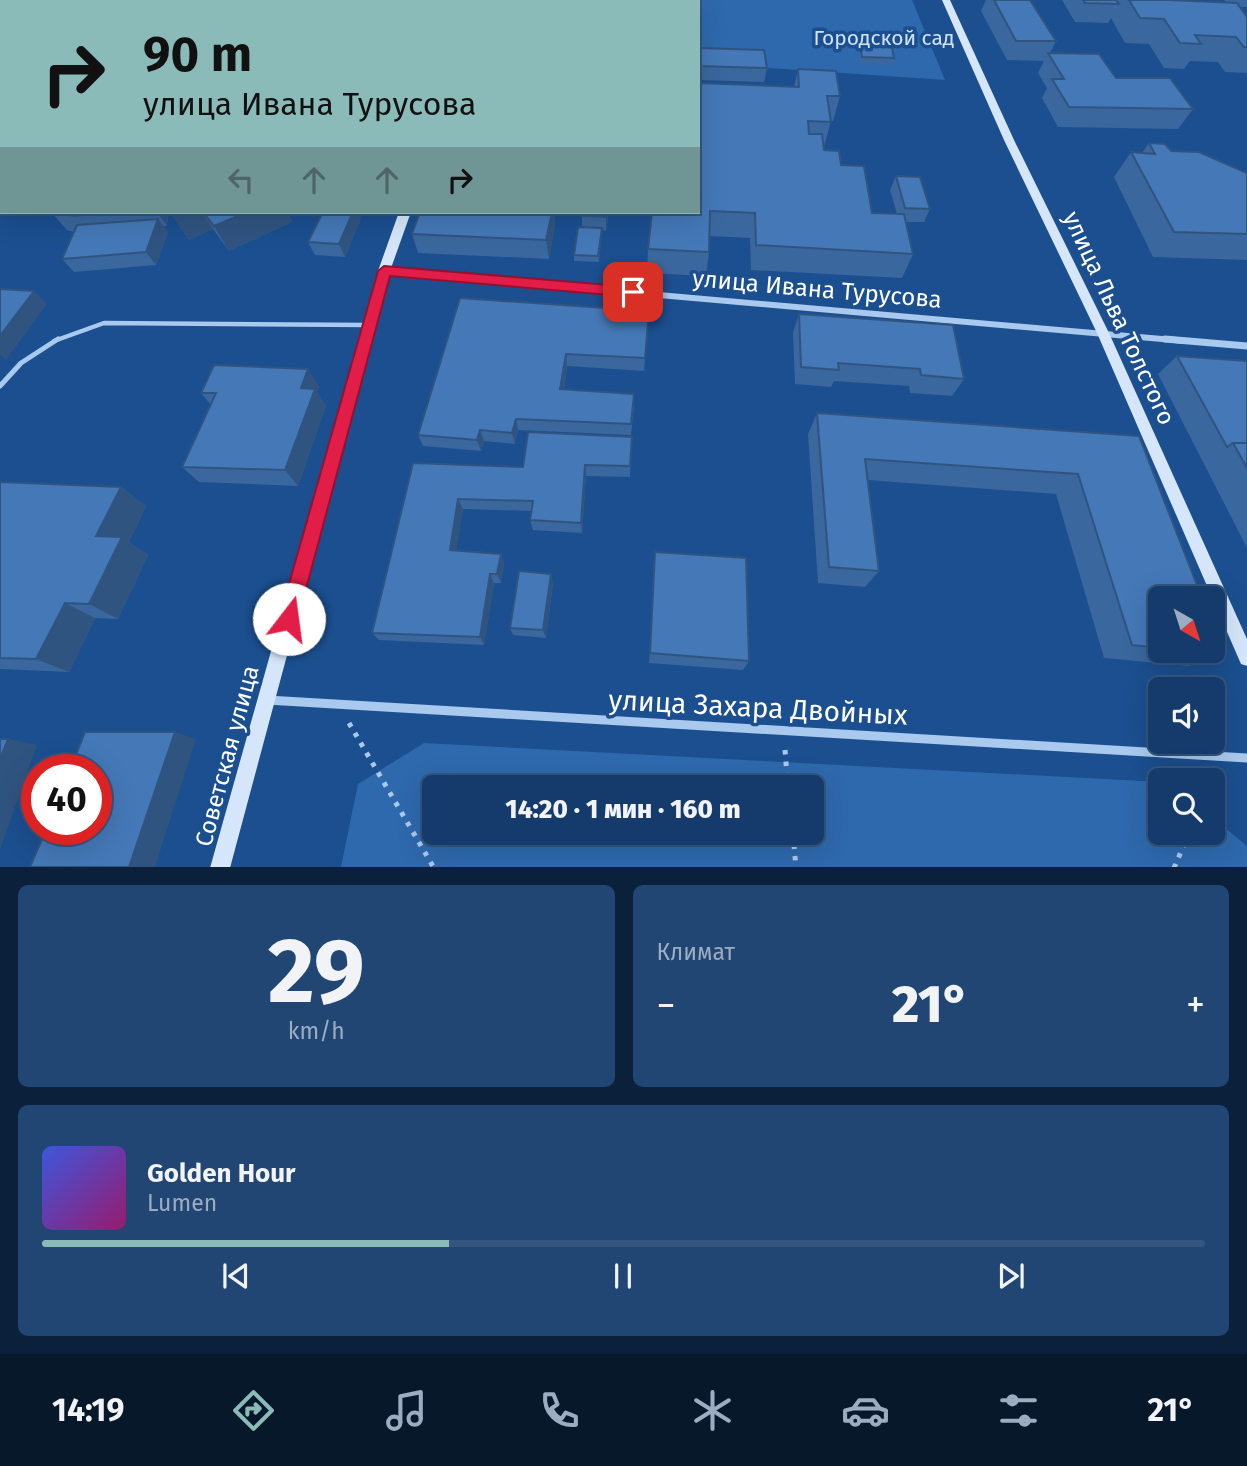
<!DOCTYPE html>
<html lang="ru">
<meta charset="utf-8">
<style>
body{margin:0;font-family:"Fira Sans",sans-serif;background:#214673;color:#f1f3f6;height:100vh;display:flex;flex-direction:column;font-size:26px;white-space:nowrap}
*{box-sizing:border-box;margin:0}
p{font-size:23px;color:#9dadc1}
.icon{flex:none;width:38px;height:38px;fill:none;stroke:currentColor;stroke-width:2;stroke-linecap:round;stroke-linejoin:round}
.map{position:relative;height:867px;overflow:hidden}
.panel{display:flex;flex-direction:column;gap:18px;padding:18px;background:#0b203b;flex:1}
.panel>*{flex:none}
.hud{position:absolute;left:0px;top:0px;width:700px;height:214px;box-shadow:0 7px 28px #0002,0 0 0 2px #33557e;background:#8bbbb9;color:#111;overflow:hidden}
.needle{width:46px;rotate:141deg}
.fabs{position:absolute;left:1148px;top:586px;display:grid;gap:14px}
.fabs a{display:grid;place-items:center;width:77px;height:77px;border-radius:10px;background:#143b6b;box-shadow:0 7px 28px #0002,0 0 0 2px #33557e;font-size:35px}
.speed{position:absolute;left:21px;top:754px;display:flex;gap:14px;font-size:35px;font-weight:700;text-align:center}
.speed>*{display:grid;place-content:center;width:91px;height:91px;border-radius:50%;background:#143b6b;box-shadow:0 7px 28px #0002,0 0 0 2px #33557e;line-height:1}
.speed .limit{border:10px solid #d22;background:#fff;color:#111}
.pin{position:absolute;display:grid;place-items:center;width:60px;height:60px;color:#fff;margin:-30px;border-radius:14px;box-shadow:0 4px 10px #0006}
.me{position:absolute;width:77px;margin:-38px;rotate:15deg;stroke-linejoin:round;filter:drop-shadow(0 0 5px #0008)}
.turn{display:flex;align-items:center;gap:24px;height:147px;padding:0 28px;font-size:32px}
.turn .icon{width:91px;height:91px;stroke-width:2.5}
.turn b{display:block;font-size:49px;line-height:60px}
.lanes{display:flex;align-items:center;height:66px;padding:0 28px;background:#0003;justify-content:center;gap:35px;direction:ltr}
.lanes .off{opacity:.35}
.big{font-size:52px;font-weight:800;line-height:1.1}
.panel .tile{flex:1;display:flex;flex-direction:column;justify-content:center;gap:10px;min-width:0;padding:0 24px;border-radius:10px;background:#214673}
.panel .dial{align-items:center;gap:0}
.dial b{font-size:91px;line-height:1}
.song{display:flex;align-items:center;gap:21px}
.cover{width:84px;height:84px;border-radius:10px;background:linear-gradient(135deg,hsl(230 70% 55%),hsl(320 70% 35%))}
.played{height:7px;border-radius:4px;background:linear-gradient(90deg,#8bbbb9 35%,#33557e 35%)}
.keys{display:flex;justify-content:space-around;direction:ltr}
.heat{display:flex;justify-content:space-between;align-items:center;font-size:38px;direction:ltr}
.panel .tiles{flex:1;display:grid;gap:18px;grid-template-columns:1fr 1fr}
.tile:last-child{grid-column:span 2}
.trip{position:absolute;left:422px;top:775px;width:402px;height:70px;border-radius:10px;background:#143b6b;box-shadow:0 7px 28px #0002,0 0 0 2px #33557e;font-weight:800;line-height:70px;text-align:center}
.dock{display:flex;height:112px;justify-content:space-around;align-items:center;background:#08182b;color:#9dadc1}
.dock .icon{width:49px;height:49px}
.dock .active{color:#8bbbb9}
.dock b{font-size:32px;color:#f1f3f6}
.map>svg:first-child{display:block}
.green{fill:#2e69ad;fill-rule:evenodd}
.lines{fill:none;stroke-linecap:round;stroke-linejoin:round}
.path-far1{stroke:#a9c9ee;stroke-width:2.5;stroke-dasharray:2.5 3.5;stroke-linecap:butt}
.path{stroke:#a9c9ee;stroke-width:5;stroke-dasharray:4.5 7;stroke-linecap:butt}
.lane-far1{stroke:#a9c9ee;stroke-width:4.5}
.lane{stroke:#a9c9ee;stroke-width:5}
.street-far2{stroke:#a9c9ee;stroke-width:6}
.street-far1{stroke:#a9c9ee;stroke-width:7}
.street{stroke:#a9c9ee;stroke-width:9}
.secondary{fill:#d6e6fa;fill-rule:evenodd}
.wall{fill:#3a679d}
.shaded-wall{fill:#305480}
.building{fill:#4478b7;stroke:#305480;stroke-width:2}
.route{fill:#e11d48;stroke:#92132f;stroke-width:2}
.labels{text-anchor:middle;stroke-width:7;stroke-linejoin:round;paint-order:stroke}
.far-park-label{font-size:21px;fill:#cfe3fa;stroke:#1b4f8f}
.street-label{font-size:24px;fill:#fff;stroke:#1b4f8f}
.near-street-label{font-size:28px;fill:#fff;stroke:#1b4f8f}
</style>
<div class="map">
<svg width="1247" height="868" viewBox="0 0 1247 868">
<rect width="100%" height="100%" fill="#1b4f8f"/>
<g class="green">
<polygon points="499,0 912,0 945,80 698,63 698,2"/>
<path d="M424 743 1160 782V833H1213V818L1247 846V867H341L358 784ZM434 788H812V833H434Z"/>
</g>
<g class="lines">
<g class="path-far1">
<polyline points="594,0 596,2"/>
<polyline points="562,2 564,0"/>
</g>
<g class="path">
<polyline points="349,723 434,868"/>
<polyline points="785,750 788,788"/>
<polyline points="793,833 796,868"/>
<polyline points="1174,868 1189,833"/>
</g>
<polyline class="lane-far1" points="54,341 104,323 368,325"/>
<polyline class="lane" points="0,386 21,363 58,339"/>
<polyline class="street-far2" points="384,271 1185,341"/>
<polyline class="street-far1" points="1165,339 1247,346"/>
<polyline class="street" points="267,700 1247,758"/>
<g class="secondary">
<rect x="470" y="0" width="8" height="2"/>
<polygon points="942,0 950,0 1014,140 1109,333 1247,639 1247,666 1241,664 1097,333 1004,140"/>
<polygon points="399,212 411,212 390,271 230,868 210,868 378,271"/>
</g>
</g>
<g class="wall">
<polygon points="986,0 1030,0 1056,41 1050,53 1193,109 1178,129 1058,127 1042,98 1047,88 1038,73 1044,61 1007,60 981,11"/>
<polygon points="1062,0 1169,0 1227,3 1224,0 1247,0 1247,7 1239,7 1247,17 1247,73 1225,72 1218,62 1190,61 1184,69 1164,68 1149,44 1125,43 1111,18 1108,23 1075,22"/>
<polygon points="860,45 894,58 892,65 860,63 858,52"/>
<polygon points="698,48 767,68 764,82 698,80"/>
<polygon points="798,69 840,96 833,121 831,121 824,147 824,150 841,165 872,213 897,214 890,190 896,176 930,209 924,222 906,222 913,254 902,278 751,270 750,238 710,236 709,252 706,276 647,273 648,249 794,87"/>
<polygon points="1149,143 1171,151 1247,173 1247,260 1153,257 1114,177 1131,152 1142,153"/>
<polygon points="51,212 168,212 167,226 163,226 168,232 156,265 74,272 62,259 74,232 67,230"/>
<polygon points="170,212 287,212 292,222 229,251 213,229 189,240"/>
<polygon points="420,212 554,212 555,223 549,259 418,253 412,234"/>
<polygon points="582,212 609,212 606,231 602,230 599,262 574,261 574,255 582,227"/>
<polygon points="361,218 345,257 315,255 308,242"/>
<polygon points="460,298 649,311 644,371 567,366 564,390 634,406 631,435 518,430 515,444 484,441 481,451 423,446 418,435"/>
<polygon points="799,314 964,379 952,396 910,393 909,386 834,381 831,387 795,384 793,333"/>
<polygon points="1177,356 1247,361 1247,548 1158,374"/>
<polygon points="319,386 317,392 326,406 298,486 199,482 182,467 211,405 201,393"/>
<polygon points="817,413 1139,436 1160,598 1160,651 1213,651 1223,653 1189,666 1104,658 1056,494 868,480 879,571 865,587 818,583 808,434"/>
<polygon points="631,448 630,477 586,476 582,533 533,530 530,520 531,511 463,509 456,550 501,554 504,563 501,583 494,583 484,645 379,640 372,633 413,463 523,467"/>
<polygon points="0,482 121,487 146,506 129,542 148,555 118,619 95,618 69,672 0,669"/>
<polygon points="655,552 749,661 743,670 649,663"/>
<polygon points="553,583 546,638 513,635 510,628"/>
</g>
<g class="shaded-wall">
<polygon points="157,212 168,212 167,226"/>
<polygon points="180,212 202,212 213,229 189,240 172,215"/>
<polygon points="247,212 287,212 292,222 229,251 214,226"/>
<polygon points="353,212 359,212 361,218 345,257 339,244"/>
<polygon points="552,212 554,212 555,223 549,259 546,240"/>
<polygon points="606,212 609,212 606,231"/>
<polygon points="158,219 168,232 156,265 146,252"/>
<polygon points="602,228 602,235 599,262 598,256"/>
<polygon points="34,291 47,304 6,360 0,355 0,336"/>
<polygon points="566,354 567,366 562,401 560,389"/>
<polygon points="308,369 319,386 317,392 326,406 298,486 285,470 301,388"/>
<polygon points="516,419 518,430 515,444 512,433"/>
<polygon points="480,430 484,441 481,451 477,440"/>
<polygon points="585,465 586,476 582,533 581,523"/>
<polygon points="121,487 146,506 129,542 148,555 118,619 89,604 96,536"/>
<polygon points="458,499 463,509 455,559 450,550"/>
<polygon points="501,554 504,563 501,583 497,574"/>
<polygon points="490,574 494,583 484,645 480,637"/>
<polygon points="551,574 553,583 546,638 543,630"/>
<polygon points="65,603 95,618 69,672 36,659"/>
<polygon points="175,732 196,739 155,867 129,867"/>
<polygon points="8,739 37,745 0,850 0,759"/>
</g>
<g class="building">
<polygon points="994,0 1030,0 1056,41 1016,41"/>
<polygon points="1083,0 1116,0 1119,4 1085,3"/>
<polygon points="1129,0 1169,0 1237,3 1247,17 1247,47 1244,47 1236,37 1195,35 1201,44 1180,43 1164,19 1140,18"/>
<polygon points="860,45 892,47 894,58 862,57"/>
<polygon points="698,48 764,50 767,68 698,66"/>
<polygon points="1048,53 1099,54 1116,78 1170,78 1193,109 1069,107 1052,79 1064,79"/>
<polygon points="798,69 836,71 840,96 827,96 831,122 808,121 809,134 822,134 824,150 839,151 841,165 864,166 872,213 904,214 913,254 756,245 755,213 710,211 709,252 648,249 652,212 698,212 698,83 799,87"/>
<polygon points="1149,143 1165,144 1171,151 1199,152 1247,173 1247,234 1174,232 1131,152 1155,154"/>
<polygon points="896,176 920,177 930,209 905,208"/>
<polygon points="56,212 107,212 74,216"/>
<polygon points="170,212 180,212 172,215"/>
<polygon points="203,212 247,212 214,226"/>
<polygon points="323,212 353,212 339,244 308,242"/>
<polygon points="420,212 552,212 546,240 412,234"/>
<polygon points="582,212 606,212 606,217 582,216"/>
<polygon points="158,219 146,252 62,259 77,225"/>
<polygon points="578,227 602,228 598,256 574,255"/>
<polygon points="0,289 34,291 0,336"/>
<polygon points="460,298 649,311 645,358 566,354 560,389 634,394 631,424 516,419 512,433 480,430 477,440 418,435"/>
<polygon points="799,314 953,325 964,379 921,375 920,369 838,363 839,370 801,367"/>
<polygon points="1177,356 1247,361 1247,443 1233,443 1227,447"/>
<polygon points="214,365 308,369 301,388 315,389 285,470 182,467 216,393 201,393"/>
<polygon points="817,413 1139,436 1202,598 1160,598 1160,648 1132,645 1078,474 865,459 879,571 829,567"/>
<polygon points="528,432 632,437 630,466 585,465 581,523 530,520 533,501 458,499 450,550 501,554 497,574 490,574 480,637 372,633 413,463 523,467"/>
<polygon points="1233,443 1247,443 1247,468"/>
<polygon points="0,482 121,487 96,536 122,537 89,604 65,603 36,659 0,658"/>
<polygon points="655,552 746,558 749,661 650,653"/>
<polygon points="519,571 551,574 543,630 510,628"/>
<polygon points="1213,627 1223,653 1199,651 1213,651"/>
<polygon points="85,732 175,732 129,867 30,867 46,830 96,830 96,770 70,770"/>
<polygon points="0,739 8,739 0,759"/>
</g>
<polygon class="route" points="384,266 633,287 640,292 633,297 390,276 298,619 295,626 289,629 282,626 279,619 378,271"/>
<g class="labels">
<g class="far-park-label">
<text x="884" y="45">Городской сад</text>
</g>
<g class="street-label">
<text transform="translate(817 289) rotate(5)" y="8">улица Ивана Турусова</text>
<text transform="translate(1119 318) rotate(65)" y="8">улица Льва Толстого</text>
<text transform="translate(227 756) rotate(-75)" y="8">Советская улица</text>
</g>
<g class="near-street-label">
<text transform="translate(758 707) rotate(3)" y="10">улица Захара Двойных</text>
</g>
</g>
</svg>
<div class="fabs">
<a><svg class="needle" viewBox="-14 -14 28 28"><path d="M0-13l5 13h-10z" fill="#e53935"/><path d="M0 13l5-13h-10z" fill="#9dadc1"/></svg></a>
<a><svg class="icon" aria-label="sound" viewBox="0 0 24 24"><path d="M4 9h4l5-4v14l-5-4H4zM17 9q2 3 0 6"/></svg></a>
<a><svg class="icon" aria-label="search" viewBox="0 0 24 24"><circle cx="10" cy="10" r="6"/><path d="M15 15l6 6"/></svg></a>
</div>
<div class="speed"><div class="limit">40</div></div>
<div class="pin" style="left:633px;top:292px;background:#d93025"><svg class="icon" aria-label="arrive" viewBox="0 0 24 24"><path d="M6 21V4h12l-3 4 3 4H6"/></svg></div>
<svg class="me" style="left:289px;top:619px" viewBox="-20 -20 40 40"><circle r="19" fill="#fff"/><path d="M0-13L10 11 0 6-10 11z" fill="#e11d48"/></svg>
<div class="trip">14:20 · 1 мин · 160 m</div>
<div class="hud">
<div class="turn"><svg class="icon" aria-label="right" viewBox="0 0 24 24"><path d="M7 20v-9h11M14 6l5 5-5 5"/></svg><div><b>90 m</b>улица Ивана Турусова</div></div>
<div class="lanes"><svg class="icon off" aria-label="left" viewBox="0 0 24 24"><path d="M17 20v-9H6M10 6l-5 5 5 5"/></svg><svg class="icon off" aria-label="ahead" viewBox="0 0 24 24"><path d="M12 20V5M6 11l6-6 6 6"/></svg><svg class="icon off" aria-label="ahead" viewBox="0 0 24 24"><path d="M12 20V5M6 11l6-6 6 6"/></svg><svg class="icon" aria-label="right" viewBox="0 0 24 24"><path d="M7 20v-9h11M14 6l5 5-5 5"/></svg></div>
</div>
</div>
<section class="panel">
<div class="tiles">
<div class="tile dial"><b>29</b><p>km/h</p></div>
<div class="tile"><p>Климат</p>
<div class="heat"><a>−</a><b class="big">21°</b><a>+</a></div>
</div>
<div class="tile">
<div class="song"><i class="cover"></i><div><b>Golden Hour</b><p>Lumen</p></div></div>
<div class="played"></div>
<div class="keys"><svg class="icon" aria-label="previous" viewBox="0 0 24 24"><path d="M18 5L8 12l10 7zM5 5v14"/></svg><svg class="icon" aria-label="pause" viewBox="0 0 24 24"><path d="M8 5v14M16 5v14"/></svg><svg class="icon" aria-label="next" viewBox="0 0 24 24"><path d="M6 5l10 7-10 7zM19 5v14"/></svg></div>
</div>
</div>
</section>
<nav class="dock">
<b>14:19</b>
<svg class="icon active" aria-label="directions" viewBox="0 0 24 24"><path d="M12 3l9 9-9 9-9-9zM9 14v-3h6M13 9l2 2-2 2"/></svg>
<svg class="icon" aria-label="music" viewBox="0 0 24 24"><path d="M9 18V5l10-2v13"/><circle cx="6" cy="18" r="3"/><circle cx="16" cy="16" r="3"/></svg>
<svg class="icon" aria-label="phone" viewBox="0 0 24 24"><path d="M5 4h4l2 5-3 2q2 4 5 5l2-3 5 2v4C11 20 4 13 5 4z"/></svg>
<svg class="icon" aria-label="climate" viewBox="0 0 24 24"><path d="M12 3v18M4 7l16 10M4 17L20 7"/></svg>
<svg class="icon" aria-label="car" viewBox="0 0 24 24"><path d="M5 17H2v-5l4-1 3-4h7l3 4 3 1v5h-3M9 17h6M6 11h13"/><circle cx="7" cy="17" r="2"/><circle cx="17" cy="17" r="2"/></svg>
<svg class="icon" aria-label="filters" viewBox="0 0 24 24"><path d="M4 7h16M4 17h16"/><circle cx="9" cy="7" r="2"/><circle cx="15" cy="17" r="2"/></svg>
<b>21°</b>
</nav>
